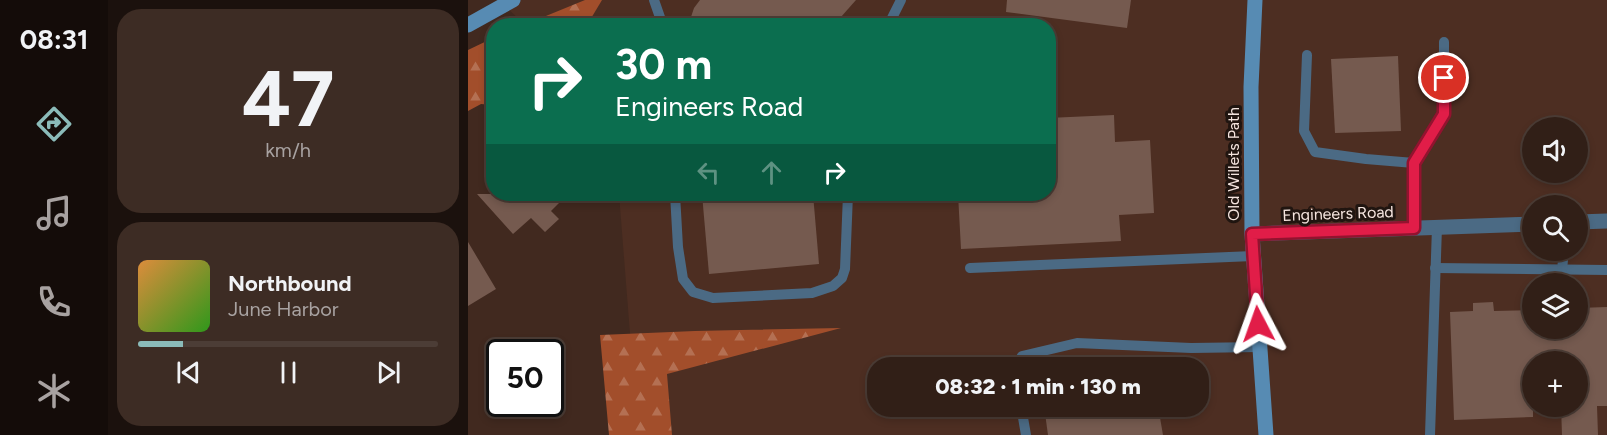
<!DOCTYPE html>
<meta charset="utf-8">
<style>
body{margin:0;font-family:Figtree,sans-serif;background:#3d2c24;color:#f1f3f6;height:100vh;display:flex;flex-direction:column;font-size:22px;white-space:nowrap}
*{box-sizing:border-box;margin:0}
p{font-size:20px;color:#a8a2a1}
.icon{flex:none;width:33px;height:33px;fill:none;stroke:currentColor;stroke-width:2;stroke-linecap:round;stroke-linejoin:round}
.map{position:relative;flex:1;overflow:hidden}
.details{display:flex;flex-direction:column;gap:9px;padding:9px;background:#1b110d;width:360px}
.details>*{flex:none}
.hud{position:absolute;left:18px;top:18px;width:570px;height:183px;border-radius:24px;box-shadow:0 3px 9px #0003,0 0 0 2px #4c3d36;background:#0b6e4f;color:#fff;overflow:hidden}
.controls{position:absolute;left:1054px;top:117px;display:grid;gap:12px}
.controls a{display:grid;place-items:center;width:66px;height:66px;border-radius:50%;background:#311f17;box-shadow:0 3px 9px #0003,0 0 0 2px #4c3d36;font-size:30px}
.speed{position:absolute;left:18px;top:339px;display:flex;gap:12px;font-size:30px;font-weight:700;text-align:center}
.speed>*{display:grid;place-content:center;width:78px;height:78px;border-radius:50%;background:#311f17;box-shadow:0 3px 9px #0003,0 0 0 2px #4c3d36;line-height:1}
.speed .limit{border:3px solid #111;border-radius:9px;background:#fff;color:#111}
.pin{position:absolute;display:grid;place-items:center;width:51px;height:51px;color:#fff;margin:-26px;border:3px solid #fff;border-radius:50%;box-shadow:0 2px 6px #0007}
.me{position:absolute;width:66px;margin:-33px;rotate:356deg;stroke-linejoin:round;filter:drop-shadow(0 0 4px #0008)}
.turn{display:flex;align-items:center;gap:21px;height:126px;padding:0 30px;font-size:27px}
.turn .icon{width:78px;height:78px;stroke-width:2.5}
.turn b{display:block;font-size:42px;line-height:51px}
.lanes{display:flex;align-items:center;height:57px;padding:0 30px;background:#0003;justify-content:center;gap:30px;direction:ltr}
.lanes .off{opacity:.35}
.details .card{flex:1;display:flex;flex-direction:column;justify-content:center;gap:9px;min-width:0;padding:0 21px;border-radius:24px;background:#3d2c24}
.details .dial{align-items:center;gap:0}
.dial b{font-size:78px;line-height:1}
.song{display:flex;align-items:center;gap:18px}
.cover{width:72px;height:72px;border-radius:9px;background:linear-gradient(135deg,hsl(30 70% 55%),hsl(110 70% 35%))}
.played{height:6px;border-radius:3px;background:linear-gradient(90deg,#8bbbb9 15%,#4c3d36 15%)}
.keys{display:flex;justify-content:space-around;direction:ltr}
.trip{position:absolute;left:399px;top:357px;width:342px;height:60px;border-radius:24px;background:#311f17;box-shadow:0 3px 9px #0003,0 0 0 2px #4c3d36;font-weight:800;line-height:60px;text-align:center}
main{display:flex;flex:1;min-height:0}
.menu{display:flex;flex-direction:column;width:108px;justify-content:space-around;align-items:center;background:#140c09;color:#a8a2a1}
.menu .icon{width:42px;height:42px}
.menu .on{color:#8bbbb9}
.menu b{font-size:27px;color:#f1f3f6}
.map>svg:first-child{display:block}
.built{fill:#4d2e22;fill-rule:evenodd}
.forest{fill:url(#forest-firs)}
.building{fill:#755a4f}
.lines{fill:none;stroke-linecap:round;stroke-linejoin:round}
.lane{stroke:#4b6a84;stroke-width:10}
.street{stroke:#4b6a84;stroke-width:15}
.secondary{stroke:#578bb3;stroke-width:15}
.route-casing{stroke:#92132f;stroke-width:15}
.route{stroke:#e11d48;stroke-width:10}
.labels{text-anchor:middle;stroke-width:6;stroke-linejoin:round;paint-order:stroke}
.street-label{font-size:16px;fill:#f5e5df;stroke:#201510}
</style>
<main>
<nav class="menu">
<b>08:31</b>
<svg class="icon on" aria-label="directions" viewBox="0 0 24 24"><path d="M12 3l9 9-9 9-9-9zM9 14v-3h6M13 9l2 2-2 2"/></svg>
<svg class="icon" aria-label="music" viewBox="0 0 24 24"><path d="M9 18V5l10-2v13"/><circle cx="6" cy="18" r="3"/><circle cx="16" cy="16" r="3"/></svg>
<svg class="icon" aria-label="phone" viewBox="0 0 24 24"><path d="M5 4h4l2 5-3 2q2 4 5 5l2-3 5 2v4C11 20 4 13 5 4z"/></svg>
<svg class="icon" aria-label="climate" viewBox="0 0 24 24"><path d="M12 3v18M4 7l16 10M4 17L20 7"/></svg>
</nav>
<section class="details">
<div class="card dial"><b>47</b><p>km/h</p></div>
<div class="card">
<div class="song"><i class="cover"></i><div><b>Northbound</b><p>June Harbor</p></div></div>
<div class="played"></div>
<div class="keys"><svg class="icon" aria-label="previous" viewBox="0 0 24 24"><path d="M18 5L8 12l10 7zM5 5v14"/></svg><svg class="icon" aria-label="pause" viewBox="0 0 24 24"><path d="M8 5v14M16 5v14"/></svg><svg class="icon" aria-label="next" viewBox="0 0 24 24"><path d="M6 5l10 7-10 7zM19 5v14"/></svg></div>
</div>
</section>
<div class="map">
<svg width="1139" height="435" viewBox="0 0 1139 435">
<defs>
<pattern id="forest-firs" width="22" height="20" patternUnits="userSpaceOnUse" patternTransform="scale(1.5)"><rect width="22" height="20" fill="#a24e2b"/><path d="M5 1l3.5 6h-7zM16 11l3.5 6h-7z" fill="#b47053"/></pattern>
</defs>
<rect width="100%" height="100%" fill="#41291f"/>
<path class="built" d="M31 0H1139V435H170L151 194H580V26H58ZM1065 128H1110V172H1065ZM1065 206H1110V250H1065ZM1065 284H1110V328H1065ZM1065 362H1110V406H1065ZM410 368H730V406H410Z"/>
<g class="forest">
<polygon points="117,0 134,0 119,25 56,25"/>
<polygon points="25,38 25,105 13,104 0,111 0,50"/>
<polygon points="373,328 199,374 204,435 141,435 132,335 227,331"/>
</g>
<g class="building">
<polygon points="232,0 388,0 365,26 220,26 226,8"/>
<polygon points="539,0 663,0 659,28 538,12"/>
<polygon points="930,56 933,131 867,133 863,59"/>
<polygon points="646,115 647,142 682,140 686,213 651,215 653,241 493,249 490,194 580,194 580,118"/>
<polygon points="9,194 82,194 91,203 83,211 91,219 77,232 63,218 45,234"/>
<polygon points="234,194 345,194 351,264 241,274"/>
<polygon points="0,242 28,289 0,306"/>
<polygon points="1025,302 1026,311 1065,310 1065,328 1110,328 1110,308 1139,307 1139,406 1129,406 1130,435 1094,435 1093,406 1110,406 1110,362 1065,362 1065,417 986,420 982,312 1005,311 1005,303"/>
<polygon points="576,406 690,406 695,435 580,435"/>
</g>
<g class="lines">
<g class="lane">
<polyline points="186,0 195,26"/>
<polyline points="420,26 433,0"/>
<polyline points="839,55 836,131 847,152 898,159 946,163"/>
<polyline points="207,194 210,247 215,279 225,292 245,298 344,293 365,286 374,278 377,269 380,194"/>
<polyline points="946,228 946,163 976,114 976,42"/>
<polyline points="502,268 785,256"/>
<polyline points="967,268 1139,270"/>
<polyline points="1094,270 1096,250"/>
<polyline points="547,368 554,356 609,343 723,348 792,347"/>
<polyline points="553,406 558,435"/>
<polyline points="962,435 969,227"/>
</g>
<g class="street">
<polyline points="1110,222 1139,221"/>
<polyline points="784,234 1065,224"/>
</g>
<g class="secondary">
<polyline points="787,0 783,87 784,234 798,435"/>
<polyline points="0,25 45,0"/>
</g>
</g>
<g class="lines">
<defs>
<polyline id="route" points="790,324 784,234 946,228 946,163 976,114 976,78"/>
</defs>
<use href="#route" class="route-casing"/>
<use href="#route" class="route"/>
</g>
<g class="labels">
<g class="street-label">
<text transform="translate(765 164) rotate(-90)" y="6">Old Willets Path</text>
<text transform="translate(870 213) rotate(-2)" y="6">Engineers Road</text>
</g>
</g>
</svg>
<div class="controls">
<a><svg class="icon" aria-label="sound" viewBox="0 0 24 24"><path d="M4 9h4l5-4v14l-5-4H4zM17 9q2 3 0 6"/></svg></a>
<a><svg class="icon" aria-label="search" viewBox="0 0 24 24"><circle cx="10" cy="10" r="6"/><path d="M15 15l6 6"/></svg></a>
<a><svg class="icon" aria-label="layers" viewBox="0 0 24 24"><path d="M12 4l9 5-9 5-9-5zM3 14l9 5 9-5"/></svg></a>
<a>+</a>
</div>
<div class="speed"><div class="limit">50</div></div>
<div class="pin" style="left:976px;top:78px;background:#d93025"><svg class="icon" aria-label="arrive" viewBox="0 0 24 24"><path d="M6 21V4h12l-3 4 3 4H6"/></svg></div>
<svg class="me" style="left:790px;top:324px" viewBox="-20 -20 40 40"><path d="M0-17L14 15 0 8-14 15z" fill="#e11d48" stroke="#fff" stroke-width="4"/></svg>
<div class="trip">08:32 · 1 min · 130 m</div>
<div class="hud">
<div class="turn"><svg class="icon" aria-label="right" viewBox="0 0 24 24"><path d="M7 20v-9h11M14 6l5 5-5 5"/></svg><div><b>30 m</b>Engineers Road</div></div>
<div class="lanes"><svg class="icon off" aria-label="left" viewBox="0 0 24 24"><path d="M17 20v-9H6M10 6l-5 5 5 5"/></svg><svg class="icon off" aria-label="ahead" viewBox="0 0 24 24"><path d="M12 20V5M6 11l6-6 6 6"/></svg><svg class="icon" aria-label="right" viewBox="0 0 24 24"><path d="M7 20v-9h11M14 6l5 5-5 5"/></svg></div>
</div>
</div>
</main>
